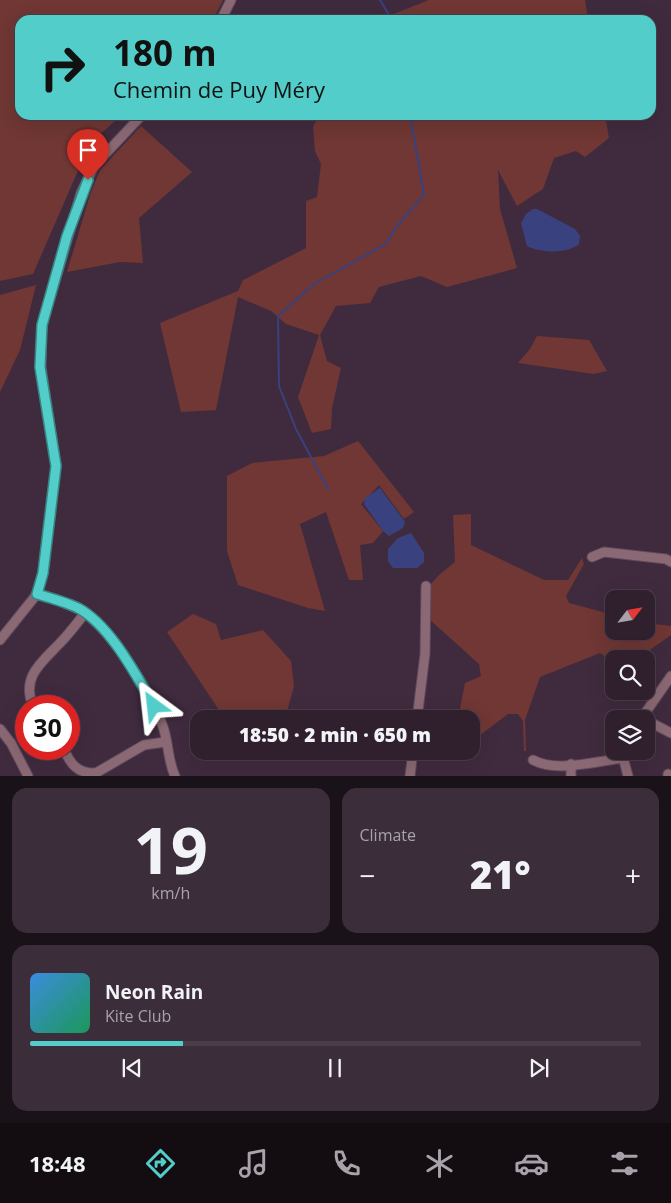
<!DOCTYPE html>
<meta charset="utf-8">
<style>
body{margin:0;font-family:"Open Sans",sans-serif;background:#3c2d3a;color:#f1f3f6;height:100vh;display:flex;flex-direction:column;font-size:19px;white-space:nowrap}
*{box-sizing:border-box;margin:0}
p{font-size:16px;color:#a8a3aa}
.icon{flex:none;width:28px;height:28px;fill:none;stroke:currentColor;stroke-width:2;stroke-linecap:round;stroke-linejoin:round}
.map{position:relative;height:776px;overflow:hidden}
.panel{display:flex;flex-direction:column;gap:12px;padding:12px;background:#1a1219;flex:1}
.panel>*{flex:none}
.guide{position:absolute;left:15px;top:15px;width:641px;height:105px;border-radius:15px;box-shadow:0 5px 20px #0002,0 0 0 1px #4b3e4a;background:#53cdc9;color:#111;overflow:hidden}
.needle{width:32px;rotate:59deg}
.fabs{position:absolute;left:605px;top:590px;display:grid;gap:10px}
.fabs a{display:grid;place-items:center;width:50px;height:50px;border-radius:10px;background:#30202e;box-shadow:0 5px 20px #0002,0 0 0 1px #4b3e4a;font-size:25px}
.speed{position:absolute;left:15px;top:695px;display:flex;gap:10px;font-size:25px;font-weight:700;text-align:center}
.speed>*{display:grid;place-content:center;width:65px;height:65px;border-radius:50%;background:#30202e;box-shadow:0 5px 20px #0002,0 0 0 1px #4b3e4a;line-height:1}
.speed .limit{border:8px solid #d22;background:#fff;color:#111}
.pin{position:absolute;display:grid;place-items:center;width:42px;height:42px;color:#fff;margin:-51px -21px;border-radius:50% 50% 50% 0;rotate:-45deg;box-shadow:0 0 5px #0007}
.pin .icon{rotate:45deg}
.me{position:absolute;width:55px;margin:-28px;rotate:330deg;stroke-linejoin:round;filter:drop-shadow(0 0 4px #0008)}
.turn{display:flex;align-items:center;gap:18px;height:105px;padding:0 15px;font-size:22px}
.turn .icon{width:65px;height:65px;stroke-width:2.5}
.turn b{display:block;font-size:35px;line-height:42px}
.big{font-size:38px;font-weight:800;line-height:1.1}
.panel .tile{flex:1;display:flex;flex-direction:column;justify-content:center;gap:8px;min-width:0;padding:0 18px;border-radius:15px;background:#3c2d3a}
.panel .dial{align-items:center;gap:0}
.dial b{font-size:65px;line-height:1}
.song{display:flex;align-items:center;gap:15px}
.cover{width:60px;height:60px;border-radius:8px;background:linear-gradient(135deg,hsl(210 70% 55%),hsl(150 70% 35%))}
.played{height:5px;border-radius:2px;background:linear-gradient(90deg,#53cdc9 25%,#4b3e4a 25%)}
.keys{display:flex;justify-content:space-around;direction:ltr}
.heat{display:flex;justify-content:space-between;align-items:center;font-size:28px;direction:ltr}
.panel .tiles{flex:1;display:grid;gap:12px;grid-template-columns:1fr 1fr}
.tile:last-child{grid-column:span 2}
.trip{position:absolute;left:190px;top:710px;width:290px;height:50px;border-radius:15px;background:#30202e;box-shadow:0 5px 20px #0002,0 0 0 1px #4b3e4a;font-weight:800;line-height:50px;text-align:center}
.dock{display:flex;height:80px;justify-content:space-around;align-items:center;background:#130d12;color:#a8a3aa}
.dock .icon{width:35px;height:35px}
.dock .selected{color:#53cdc9}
.dock b{font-size:22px;color:#f1f3f6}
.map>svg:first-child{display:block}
.green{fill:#703734}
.water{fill:#39427f}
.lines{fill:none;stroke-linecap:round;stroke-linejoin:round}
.stream{stroke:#39427f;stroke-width:2}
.minor-casing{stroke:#5e4a5c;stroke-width:11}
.minor{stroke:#8b6974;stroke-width:9}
.route-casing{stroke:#368583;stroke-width:12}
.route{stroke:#53cdc9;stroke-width:9}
</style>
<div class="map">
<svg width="671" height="776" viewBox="0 0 671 776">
<rect width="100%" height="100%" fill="#402b3e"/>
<g class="green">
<polygon points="0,0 223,0 213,20 20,20 20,115 122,115 90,143 33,274 0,281"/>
<polygon points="429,0 585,0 588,20 378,20"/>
<polygon points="319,115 605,115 609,138 585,157 576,151 554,158 543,189 517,206 498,170 500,209 517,268 447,287 421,276 379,287 370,303 336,306 320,335 327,361 341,368 332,408 331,429 312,433 298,397 319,335 286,324 271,311 238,297 216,410 181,412 160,323 238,291 243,280 306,248 306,201 317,197 321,164 315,151 313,127"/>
<polygon points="141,126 192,172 139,218 143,263 120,262 67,272 90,195 100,170"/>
<polygon points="36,285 20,350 0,392 0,295"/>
<polygon points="537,336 589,340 607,371 594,374 518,363 530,349"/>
<polygon points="358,441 414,512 404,519 379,485 361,504 383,531 373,543 360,545 363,580 349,580 326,512 300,524 325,611 308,608 238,585 227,551 227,476 252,463 324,456"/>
<polygon points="471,514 471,545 544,580 568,580 582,558 584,564 566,596 569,603 614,615 614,631 646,631 646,623 671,626 671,635 637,659 614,659 614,663 600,653 540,677 525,720 526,751 524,751 523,721 518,714 508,714 471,742 471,719 458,719 465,683 481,676 479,664 429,619 429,586 440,574 455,562 453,515"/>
<polygon points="193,614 216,624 221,640 263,630 291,661 294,686 285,719 225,719 167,632"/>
</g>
<g class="water">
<path d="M533 209H537L575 229 580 236 579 244C568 254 540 253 527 246L521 223 526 214Z"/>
<polygon points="380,488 405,522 403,528 389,536 383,531 364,504 365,498"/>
<polygon points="411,533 424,553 424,562 417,568 393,568 388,561 388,549 398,538"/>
</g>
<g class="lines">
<g class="stream">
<polyline points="380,0 392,20"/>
<polyline points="328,489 296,429 279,386 278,316 314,284 386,244 396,227 424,195 410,115"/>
</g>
<defs>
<g id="minor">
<polyline points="221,20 231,0"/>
<polyline points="592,557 604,552 666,559 671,562"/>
<path d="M37 594C51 599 67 602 80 610 110 627 150 692 162 724 169 741 167 759 175 776"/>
<polyline points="0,640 37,594 43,573 56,466 41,367 42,325 81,193 94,166 142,115"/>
<path d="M33 706C21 677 41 663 60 643 69 634 77 623 85 613"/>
<polyline points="417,719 425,654 426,586"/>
<polyline points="641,719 671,676"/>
<polyline points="646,720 671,733"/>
<polyline points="0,729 11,743 28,776"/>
<path d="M64 749C70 764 78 774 96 773L144 745 165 742"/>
<polyline points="625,751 624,761 628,776"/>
<path d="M533 760C557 773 597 761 624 758"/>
<polyline points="668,774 668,776"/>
<polyline points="410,776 413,751"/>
<polyline points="571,776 571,764"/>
</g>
</defs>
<use href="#minor" class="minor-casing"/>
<use href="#minor" class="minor"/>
</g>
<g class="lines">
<defs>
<path id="route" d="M88 180 67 236 42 325 40 367 56 466 43 573 37 594C51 598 65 602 78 608 110 625 136 675 154 706"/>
</defs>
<use href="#route" class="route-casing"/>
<use href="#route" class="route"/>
</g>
</svg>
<div class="fabs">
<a><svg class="needle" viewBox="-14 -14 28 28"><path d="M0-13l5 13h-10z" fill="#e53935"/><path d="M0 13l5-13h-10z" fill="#a8a3aa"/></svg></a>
<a><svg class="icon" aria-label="search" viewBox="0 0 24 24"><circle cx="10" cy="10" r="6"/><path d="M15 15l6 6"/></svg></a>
<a><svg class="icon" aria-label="layers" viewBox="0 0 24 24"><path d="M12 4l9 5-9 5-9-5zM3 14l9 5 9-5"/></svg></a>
</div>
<div class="speed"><div class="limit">30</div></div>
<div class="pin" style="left:88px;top:180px;background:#d93025"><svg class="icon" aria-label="arrive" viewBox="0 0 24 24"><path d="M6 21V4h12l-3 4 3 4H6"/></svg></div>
<svg class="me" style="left:154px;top:706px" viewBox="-20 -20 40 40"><path d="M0-17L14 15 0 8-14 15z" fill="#53cdc9" stroke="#fff" stroke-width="4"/></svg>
<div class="trip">18:50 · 2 min · 650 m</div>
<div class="guide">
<div class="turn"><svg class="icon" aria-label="right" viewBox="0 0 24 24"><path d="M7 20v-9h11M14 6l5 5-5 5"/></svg><div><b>180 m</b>Chemin de Puy Méry</div></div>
</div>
</div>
<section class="panel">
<div class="tiles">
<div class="tile dial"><b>19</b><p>km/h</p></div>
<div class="tile"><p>Climate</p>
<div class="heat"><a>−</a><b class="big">21°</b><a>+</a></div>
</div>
<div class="tile">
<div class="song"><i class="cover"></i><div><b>Neon Rain</b><p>Kite Club</p></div></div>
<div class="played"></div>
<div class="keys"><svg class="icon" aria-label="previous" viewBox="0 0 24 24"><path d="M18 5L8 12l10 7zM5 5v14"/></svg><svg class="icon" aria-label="pause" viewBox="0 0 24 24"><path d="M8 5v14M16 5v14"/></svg><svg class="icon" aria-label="next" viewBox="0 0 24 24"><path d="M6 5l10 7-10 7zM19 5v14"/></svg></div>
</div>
</div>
</section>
<nav class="dock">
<b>18:48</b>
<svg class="icon selected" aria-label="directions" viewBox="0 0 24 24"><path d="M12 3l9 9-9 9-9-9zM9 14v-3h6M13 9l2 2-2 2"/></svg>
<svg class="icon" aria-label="music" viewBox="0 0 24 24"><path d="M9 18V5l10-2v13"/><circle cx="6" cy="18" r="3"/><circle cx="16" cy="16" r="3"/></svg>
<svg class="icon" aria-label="phone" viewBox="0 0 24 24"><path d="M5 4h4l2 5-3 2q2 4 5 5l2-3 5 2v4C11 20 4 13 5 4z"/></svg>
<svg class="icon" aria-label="climate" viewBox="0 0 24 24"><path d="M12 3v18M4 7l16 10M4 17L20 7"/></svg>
<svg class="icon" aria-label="car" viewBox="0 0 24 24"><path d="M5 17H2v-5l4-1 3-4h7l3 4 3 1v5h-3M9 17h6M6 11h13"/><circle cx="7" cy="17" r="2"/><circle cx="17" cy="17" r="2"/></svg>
<svg class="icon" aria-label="filters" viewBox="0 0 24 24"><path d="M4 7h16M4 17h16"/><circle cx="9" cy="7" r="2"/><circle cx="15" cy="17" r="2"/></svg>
</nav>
